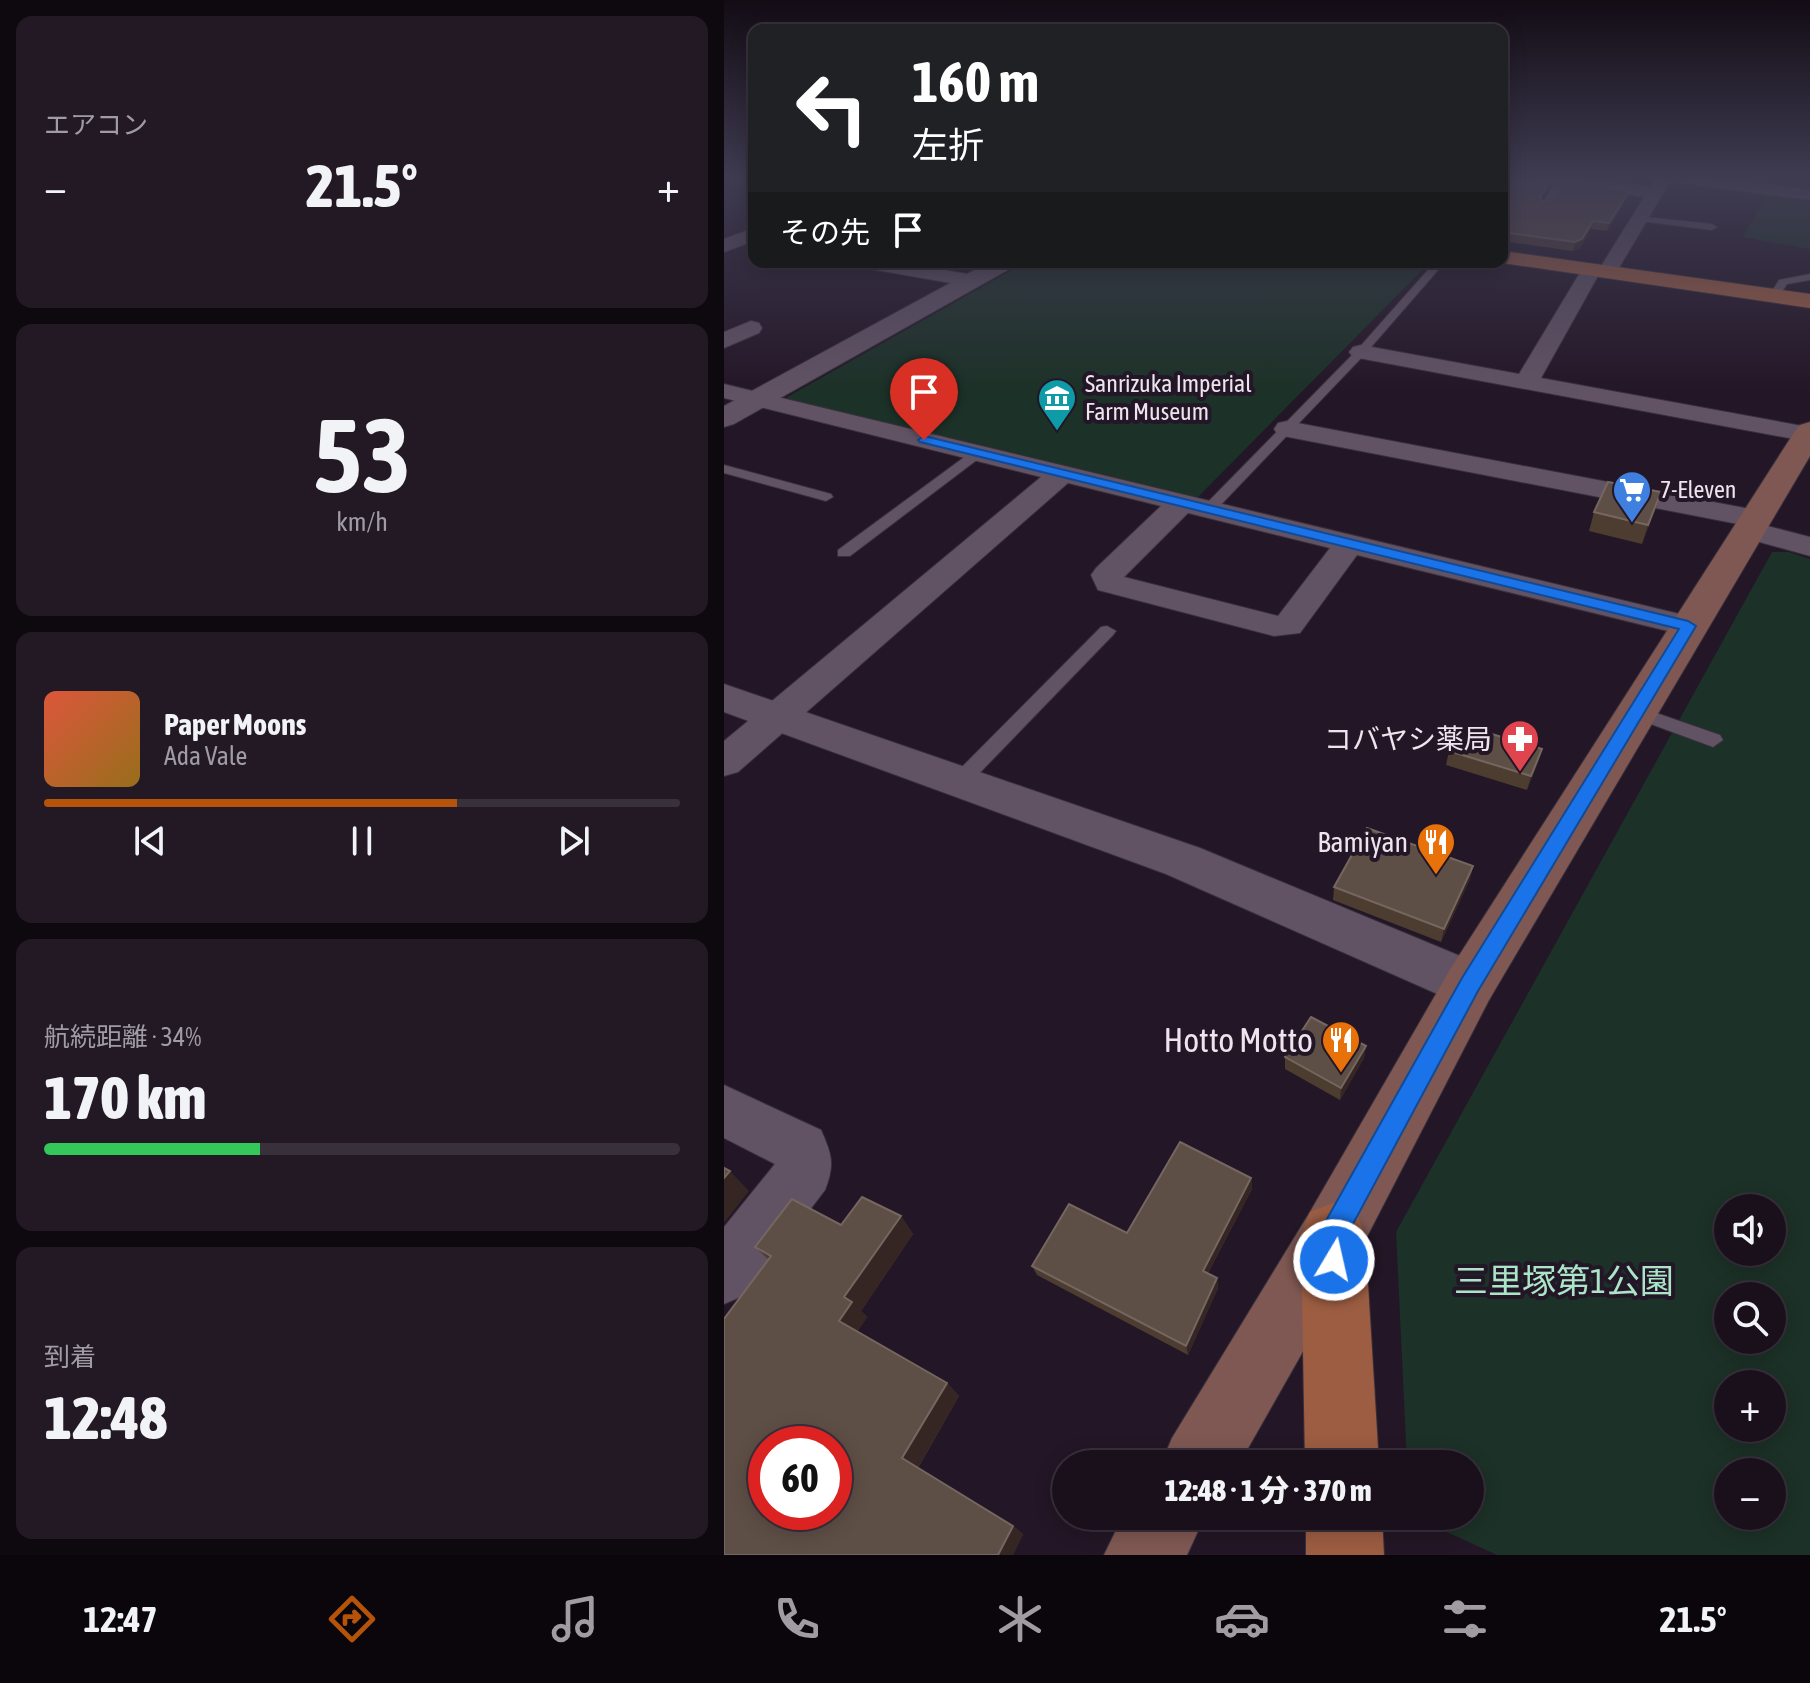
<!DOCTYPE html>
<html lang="ja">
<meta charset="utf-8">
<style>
body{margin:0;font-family:"Asap Condensed","Noto Sans JP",sans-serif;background:#231925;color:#f1f3f6;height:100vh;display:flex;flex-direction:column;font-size:30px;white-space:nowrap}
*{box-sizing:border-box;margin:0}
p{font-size:26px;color:#9f9da3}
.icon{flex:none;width:44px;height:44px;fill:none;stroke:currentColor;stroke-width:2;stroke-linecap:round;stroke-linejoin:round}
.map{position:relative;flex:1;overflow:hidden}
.panel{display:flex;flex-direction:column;gap:16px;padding:16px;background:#0e090f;width:724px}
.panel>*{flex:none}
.guide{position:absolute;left:24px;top:24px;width:760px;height:244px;border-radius:16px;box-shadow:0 4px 20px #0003,0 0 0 2px #38303b;background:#202124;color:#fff;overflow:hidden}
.controls{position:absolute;left:990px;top:1194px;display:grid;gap:16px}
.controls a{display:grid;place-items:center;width:72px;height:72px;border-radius:50%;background:#1a101c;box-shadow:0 4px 20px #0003,0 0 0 2px #38303b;font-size:40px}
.speed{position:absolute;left:24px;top:1426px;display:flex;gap:16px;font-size:40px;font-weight:700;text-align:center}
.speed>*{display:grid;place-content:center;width:104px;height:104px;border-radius:50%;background:#1a101c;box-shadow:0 4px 20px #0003,0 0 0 2px #38303b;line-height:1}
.speed .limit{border:12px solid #d22;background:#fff;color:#111}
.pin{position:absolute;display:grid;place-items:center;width:68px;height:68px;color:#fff;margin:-82px -34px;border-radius:50% 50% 50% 0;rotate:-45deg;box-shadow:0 0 8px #0007}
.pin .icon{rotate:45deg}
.me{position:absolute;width:88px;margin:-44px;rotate:9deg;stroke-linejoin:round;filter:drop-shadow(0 0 6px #0008)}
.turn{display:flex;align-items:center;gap:28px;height:168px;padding:0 32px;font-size:36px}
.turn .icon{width:104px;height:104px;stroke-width:2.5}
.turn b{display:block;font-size:56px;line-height:68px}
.then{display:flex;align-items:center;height:76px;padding:0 32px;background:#0003;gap:16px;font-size:30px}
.big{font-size:60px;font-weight:800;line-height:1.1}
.panel .widget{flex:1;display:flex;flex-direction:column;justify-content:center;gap:12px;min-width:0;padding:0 28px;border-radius:16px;background:#231925}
.panel .dial{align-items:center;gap:0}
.dial b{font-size:104px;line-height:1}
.song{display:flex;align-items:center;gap:24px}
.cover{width:96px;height:96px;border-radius:12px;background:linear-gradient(135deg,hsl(10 70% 55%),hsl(40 70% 35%))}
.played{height:8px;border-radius:4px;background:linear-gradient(90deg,#b45309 65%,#38303b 65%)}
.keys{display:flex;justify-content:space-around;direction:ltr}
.heat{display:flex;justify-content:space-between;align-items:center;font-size:44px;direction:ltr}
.charge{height:12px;border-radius:6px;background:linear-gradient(90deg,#34c759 34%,#38303b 0)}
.trip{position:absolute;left:328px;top:1450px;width:432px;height:80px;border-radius:40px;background:#1a101c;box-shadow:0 4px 20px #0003,0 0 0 2px #38303b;font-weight:800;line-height:80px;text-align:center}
.tab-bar{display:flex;height:128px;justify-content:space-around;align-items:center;background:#0a060b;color:#9f9da3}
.tab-bar .icon{width:56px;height:56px}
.tab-bar .active{color:#b45309}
.tab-bar b{font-size:36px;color:#f1f3f6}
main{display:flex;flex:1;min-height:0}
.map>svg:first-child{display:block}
.green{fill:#1c3127;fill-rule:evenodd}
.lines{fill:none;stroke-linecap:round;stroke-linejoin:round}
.service-casing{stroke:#39303b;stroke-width:2}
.minor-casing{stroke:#39303b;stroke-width:2}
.tertiary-casing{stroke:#39303b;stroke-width:2}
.secondary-casing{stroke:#39303b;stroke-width:2}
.primary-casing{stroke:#39303b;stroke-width:2}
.service{fill:#615364;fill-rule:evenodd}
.minor{fill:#615364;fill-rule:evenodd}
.tertiary{fill:#615364;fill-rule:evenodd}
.secondary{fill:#7f5853;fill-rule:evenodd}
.primary{fill:#9c5d42;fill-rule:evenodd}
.wall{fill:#4d3d31}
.shaded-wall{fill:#352624}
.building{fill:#5e4f46;stroke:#756660;stroke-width:2;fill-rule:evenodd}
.route{fill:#1a73e8;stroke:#114b97;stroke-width:2}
.labels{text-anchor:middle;stroke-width:8;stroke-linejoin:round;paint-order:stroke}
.far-poi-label{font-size:24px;fill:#ede4ee;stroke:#231626;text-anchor:start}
.poi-label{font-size:28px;fill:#ede4ee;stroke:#231626;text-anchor:end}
.near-poi-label{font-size:34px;fill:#ede4ee;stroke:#231626;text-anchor:end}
.near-park-label{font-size:34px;fill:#abe5c8;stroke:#231626}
</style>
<main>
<section class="panel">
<div class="widget"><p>エアコン</p>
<div class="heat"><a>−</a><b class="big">21.5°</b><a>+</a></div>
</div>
<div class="widget dial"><b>53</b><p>km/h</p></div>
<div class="widget">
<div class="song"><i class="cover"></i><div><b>Paper Moons</b><p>Ada Vale</p></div></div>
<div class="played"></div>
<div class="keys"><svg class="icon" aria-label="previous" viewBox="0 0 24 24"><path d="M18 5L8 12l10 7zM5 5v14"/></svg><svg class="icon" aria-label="pause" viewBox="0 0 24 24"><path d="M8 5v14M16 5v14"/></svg><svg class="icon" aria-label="next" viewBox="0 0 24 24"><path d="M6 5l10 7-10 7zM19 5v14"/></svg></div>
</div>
<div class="widget"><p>航続距離 · 34%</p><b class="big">170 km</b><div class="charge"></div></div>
<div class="widget"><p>到着</p><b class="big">12:48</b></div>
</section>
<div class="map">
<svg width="1086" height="1555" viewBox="0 0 1086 1555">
<rect width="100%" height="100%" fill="#231626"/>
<g class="green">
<polygon points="1044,192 1086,198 1086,249 1019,237"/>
<polygon points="302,262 706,262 473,498 58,400"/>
<path d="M1048 552H1065L1086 559V1555H773L688 1516H746V1464H683L672 1232ZM1004 1208H1048V1252H1004ZM1004 1296H1048V1340H1004ZM1004 1384H1048V1428H1004ZM1004 1472H1048V1516H1004Z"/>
</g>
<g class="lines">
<defs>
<g id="service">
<polygon points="833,179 840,181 823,206 817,206"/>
<polygon points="913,216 988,224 993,227 988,230 916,221"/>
<polygon points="711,262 721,262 641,354 490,512 480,512 480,506 633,350"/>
<polygon points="1086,274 1086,280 1063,284 1054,298 1045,296 1055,280"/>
<polygon points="250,450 262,453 126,556 114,556 114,550"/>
<polygon points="0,465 107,494 109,497 102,501 0,473"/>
<polygon points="383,626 392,631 389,635 243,786 229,786 226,781 229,776 377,627"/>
<polygon points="912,706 996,735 999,740 989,747 905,716 903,712"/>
</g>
<g id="minor">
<polygon points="799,177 848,177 926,187 933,177 985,177 1086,190 1086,200 946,182 890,276 883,278 875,274 817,378 1084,427 1086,442 629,357 625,352 629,347 637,345 795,374 860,266 867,264 876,268 920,197 807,182"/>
<polygon points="30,228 30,241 0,252 0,239"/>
<polygon points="131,262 175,262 249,275 259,281 249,287 141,268"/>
<polygon points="27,321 35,323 38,328 35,333 0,348 0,332"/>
<path d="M0 384 964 616 976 619 981 626 976 633 964 636 633 555 576 633 550 636 374 590 367 575 372 568 437 506 344 483 14 772 0 776V741L317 477 0 398ZM464 513 606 548 554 616 400 577Z"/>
<polygon points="563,421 1042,512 1046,518 1040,525 1086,537 1086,556 1014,536 1010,530 1014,524 554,435 550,429 554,423"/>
<path d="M0 1085 97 1130C108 1155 111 1164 101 1190L21 1295 0 1304V1227L51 1164 0 1138Z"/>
</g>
<g id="tertiary">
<polygon points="265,262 292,262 289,267 10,424 0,427 0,406"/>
<polygon points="0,684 476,848 765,968 772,984 765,1000 746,1007 727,1000 442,874 0,712"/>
</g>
<g id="secondary">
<polygon points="1086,422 1086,456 765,1000 632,1258 515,1464 437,1464 448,1438 586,1212 727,968 1071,431 1076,425"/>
<polygon points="399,1516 481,1516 463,1555 380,1555"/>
</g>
<g id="primary">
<polygon points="778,251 1086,294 1086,308 772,262 778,262"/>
<polygon points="609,1203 632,1212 641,1235 655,1464 581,1464 577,1235 586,1212"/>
<polygon points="582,1516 658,1516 660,1555 582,1555"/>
</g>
</defs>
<use href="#service" class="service-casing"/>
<use href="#minor" class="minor-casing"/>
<use href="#tertiary" class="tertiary-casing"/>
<use href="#secondary" class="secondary-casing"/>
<use href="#primary" class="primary-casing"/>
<use href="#service" class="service"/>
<use href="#minor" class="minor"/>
<use href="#tertiary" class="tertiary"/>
<use href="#secondary" class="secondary"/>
<use href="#primary" class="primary"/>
</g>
<g class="wall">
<polygon points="778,177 825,187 817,199 818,201 904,198 883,231 867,229 856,248 849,251 778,241"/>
<polygon points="937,492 918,544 865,531 870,512"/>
<polygon points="818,749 814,762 803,790 722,765 725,751"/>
<polygon points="749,866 746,879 717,942 609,900 610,887"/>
<polygon points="642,1046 640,1058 616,1100 561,1069 561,1057"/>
<polygon points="527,1178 528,1189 484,1273 493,1278 494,1288 464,1355 313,1275 308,1266 403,1233"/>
<polygon points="177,1216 189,1234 137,1311 143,1317 133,1332 223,1383 235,1396 194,1468 289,1526 299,1534 289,1555 0,1555 45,1260 31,1247 117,1225"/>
</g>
<g class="shaded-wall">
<polygon points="826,180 825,187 814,204 816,197"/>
<polygon points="906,190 904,198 883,231 885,223"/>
<polygon points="869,221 867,229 856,248 849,251 851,242"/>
<polygon points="937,492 931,511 918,544 924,525"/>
<polygon points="818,749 814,762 803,790 807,776"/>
<polygon points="749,866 746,879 717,942 720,929"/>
<polygon points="642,1046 640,1058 616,1100 617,1088"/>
<polygon points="6,1171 25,1191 0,1223 0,1178"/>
<polygon points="527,1178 528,1189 480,1280 479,1271"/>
<polygon points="177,1216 189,1234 137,1311 143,1317 130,1336 115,1321 120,1297"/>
<polygon points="493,1278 494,1288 464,1355 462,1346"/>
<polygon points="223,1383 235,1396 193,1469 178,1458"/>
<polygon points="289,1526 299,1534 289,1555 274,1555"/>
</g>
<g class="building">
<polygon points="778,177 815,177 826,180 816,197 818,201 827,200 840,182 906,190 885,223 869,221 858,239 851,242 778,232"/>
<polygon points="884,482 937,492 924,525 870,512"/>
<polygon points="738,725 818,749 807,776 725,751"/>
<polygon points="643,828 749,866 720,929 610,887"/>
<polygon points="587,1017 642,1046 617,1088 561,1057"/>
<polygon points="456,1142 527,1178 479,1271 493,1278 462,1346 308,1266 345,1204 403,1233"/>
<polygon points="0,1168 6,1171 0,1178"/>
<path d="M138 1197 177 1216 120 1297 128 1302 115 1321 223 1383 178 1458 289 1526 274 1555H0V1319L47 1256 31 1247 68 1199 117 1225ZM42 1444H110V1512H42Z"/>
</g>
<linearGradient id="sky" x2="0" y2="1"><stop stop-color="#130c15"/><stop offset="0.45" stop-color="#3f3c52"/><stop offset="1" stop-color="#3f3c52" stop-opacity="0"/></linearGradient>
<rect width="1086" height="395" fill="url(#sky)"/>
<path class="route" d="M200 436 964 621 972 626 754 991 622 1237 624 1260 620 1269 610 1273 601 1269C595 1256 594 1240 599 1226L738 978 955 629 196 442 194 440Z"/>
<defs>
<symbol id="museum-pin" viewBox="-11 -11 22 30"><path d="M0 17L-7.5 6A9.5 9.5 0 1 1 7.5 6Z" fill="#0f9aa8" stroke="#231626"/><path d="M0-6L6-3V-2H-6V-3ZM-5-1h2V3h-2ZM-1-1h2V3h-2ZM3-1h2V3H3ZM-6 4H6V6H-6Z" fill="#fff"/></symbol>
<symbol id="supermarket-pin" viewBox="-11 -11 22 30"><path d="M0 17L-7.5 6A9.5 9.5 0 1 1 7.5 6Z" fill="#3f7fe0" stroke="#231626"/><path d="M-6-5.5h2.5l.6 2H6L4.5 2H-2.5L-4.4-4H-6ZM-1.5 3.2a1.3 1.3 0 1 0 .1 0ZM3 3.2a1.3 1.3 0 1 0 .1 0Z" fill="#fff"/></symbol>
<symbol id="pharmacy-pin" viewBox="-11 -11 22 30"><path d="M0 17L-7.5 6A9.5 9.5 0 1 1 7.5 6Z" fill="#e0444e" stroke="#231626"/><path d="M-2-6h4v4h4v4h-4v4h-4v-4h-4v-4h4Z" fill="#fff"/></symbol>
<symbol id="restaurant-pin" viewBox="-11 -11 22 30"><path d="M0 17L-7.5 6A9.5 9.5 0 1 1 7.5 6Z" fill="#e8710a" stroke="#231626"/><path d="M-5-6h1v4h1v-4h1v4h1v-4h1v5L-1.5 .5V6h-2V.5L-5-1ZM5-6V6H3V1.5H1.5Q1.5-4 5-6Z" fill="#fff"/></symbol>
</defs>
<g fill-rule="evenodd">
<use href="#museum-pin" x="311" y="376" width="44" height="60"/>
<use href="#supermarket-pin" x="886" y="468" width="44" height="60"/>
<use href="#pharmacy-pin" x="774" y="717" width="44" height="60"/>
<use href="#restaurant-pin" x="690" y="820" width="44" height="60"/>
<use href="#restaurant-pin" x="595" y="1018" width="44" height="60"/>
</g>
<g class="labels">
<g class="far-poi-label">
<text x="361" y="392">Sanrizuka Imperial<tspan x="361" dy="28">Farm Museum</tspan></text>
<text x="936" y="498">7-Eleven</text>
</g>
<g class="poi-label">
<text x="768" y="749">コバヤシ薬局</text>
<text x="684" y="852">Bamiyan</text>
</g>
<g class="near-poi-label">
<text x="589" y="1052">Hotto Motto</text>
</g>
<g class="near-park-label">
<text x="840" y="1293">三里塚第1公園</text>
</g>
</g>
</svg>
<div class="controls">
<a><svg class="icon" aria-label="sound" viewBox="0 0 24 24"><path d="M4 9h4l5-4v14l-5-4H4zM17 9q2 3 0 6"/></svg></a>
<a><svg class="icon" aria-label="search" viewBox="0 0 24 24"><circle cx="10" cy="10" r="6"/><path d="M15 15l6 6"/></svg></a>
<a>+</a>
<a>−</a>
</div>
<div class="speed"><div class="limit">60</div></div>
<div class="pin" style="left:200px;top:440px;background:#d93025"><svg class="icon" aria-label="arrive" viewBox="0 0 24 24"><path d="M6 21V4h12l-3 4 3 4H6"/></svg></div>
<svg class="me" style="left:610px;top:1260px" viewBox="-20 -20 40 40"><circle r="17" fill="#1a73e8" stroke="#fff" stroke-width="3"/><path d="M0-11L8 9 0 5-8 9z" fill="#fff"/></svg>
<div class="trip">12:48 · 1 分 · 370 m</div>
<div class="guide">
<div class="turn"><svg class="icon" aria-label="left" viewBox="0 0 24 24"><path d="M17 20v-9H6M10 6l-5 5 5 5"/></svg><div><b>160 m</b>左折</div></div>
<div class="then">その先<svg class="icon" aria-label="arrive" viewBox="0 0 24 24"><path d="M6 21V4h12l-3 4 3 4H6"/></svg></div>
</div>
</div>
</main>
<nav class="tab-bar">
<b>12:47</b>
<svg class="icon active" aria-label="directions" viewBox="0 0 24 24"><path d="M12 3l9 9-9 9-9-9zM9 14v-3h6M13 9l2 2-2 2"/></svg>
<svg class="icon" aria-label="music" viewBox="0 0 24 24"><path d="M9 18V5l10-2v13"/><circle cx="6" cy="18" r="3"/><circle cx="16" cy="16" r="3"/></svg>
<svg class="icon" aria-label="phone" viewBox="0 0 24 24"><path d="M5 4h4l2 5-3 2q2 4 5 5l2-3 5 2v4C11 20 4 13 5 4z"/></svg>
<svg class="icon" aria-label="climate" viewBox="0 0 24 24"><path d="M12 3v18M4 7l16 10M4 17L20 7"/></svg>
<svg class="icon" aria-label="car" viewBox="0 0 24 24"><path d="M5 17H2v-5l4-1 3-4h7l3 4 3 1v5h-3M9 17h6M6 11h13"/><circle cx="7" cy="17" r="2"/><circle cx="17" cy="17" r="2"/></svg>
<svg class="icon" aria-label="filters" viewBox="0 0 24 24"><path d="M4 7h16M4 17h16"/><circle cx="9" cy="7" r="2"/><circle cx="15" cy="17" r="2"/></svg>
<b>21.5°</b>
</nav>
